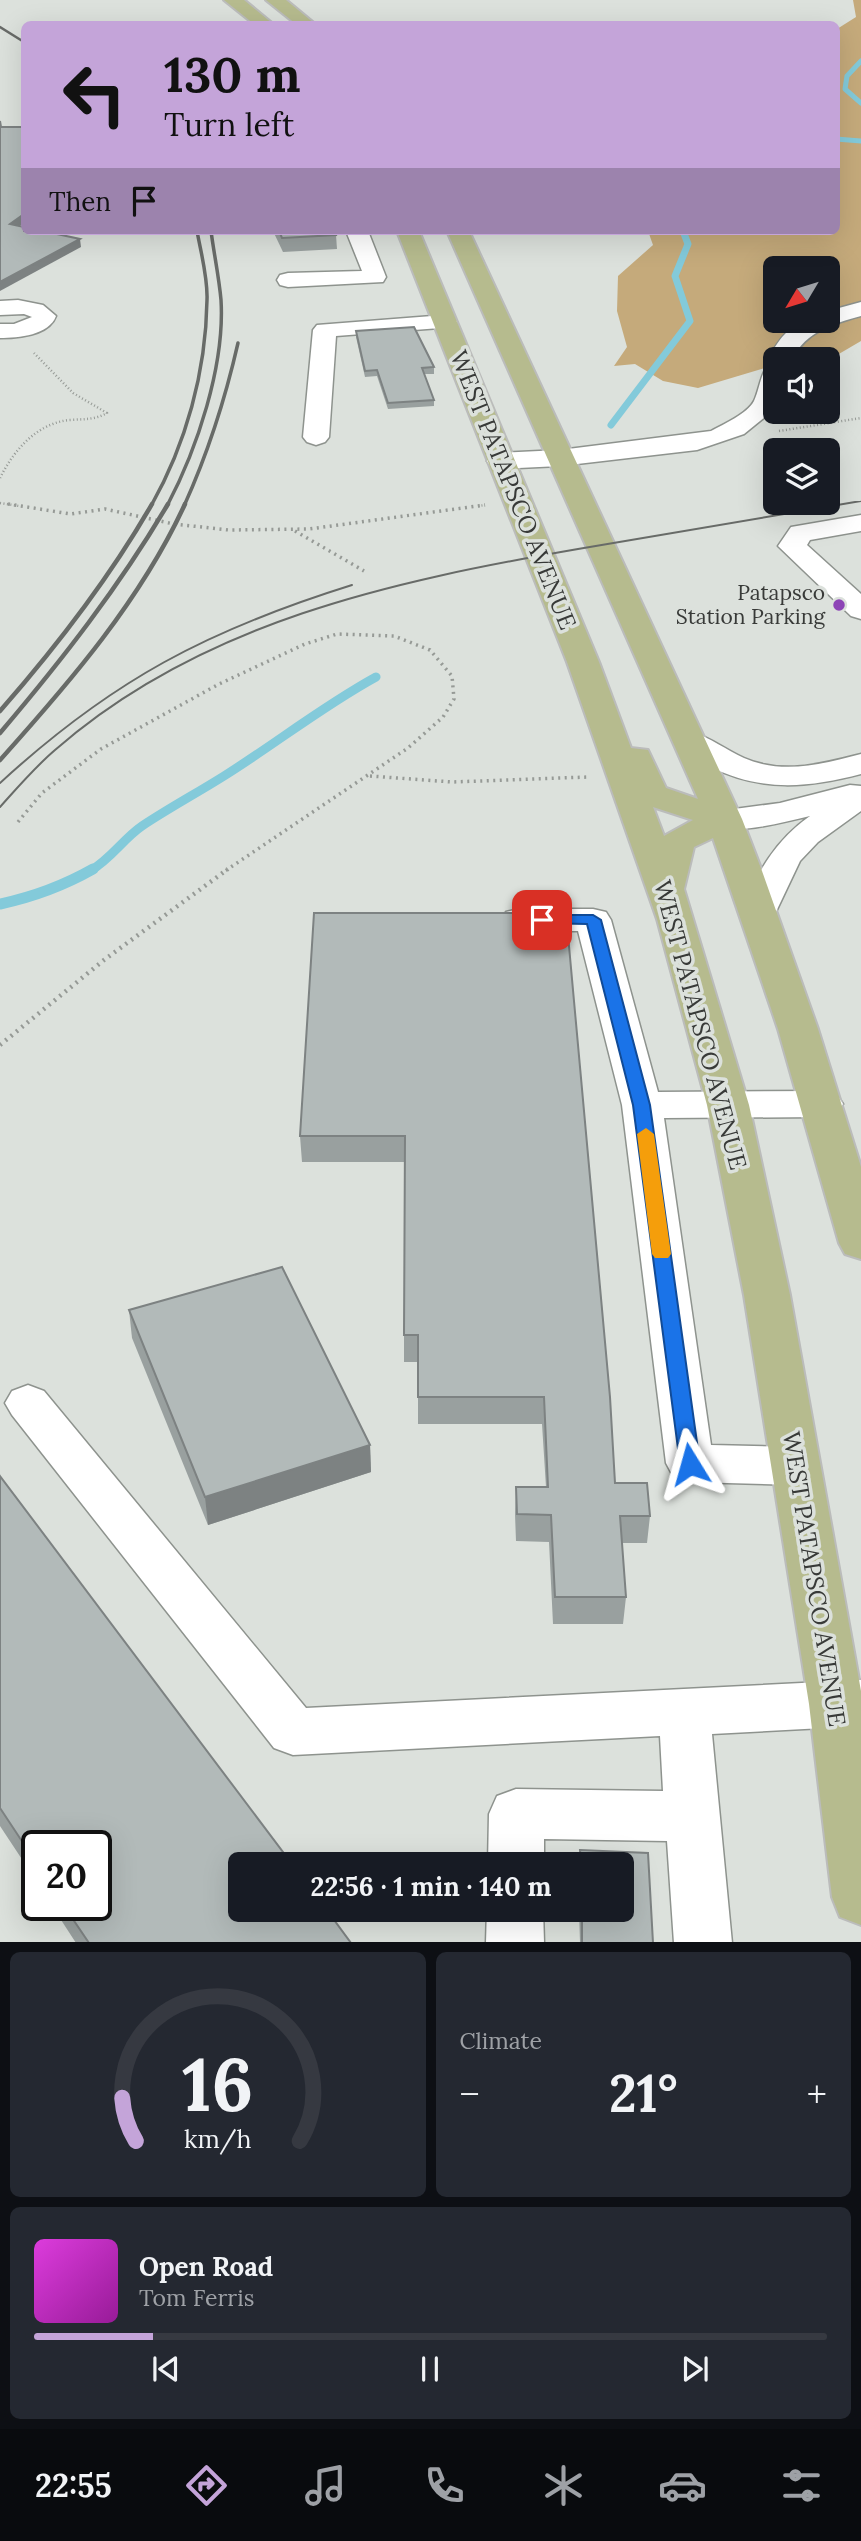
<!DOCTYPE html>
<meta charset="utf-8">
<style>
body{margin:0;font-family:Lora,serif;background:#242831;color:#f1f3f6;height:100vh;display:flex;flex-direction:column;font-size:26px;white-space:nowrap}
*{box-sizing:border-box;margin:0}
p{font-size:23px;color:#9ea1a6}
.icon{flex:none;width:38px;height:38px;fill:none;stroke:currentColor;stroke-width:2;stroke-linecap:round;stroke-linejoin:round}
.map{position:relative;height:1942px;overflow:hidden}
.side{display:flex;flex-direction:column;gap:10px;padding:10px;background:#0d0f14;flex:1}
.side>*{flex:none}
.hud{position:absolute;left:21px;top:21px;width:819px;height:214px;border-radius:10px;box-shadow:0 7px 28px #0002;background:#c4a4d9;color:#111;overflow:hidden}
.needle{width:46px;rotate:232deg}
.tools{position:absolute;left:763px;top:256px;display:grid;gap:14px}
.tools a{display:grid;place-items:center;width:77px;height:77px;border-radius:10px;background:#171b24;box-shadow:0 7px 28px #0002;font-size:35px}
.speed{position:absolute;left:21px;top:1830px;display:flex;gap:14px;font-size:35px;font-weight:700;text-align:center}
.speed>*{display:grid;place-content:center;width:91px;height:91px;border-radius:50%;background:#171b24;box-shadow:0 7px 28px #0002;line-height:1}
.speed .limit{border:4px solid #111;border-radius:10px;background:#fff;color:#111}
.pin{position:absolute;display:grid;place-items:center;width:60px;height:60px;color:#fff;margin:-30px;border-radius:14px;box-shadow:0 4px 10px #0006}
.me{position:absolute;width:77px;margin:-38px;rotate:352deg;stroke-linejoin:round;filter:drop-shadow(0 0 5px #0008)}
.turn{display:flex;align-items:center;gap:24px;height:147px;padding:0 28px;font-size:32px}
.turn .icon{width:91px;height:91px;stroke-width:2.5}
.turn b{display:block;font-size:49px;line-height:60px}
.then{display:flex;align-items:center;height:66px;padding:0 28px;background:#0003;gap:14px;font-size:26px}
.big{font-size:52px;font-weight:700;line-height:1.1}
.side .tile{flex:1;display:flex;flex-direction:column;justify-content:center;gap:10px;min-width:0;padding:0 24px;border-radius:10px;background:#242831}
.side .dial{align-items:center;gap:0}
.dial svg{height:182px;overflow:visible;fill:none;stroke:#363941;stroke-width:7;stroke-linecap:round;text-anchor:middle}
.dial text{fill:#f1f3f6;stroke:none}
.song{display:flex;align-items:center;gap:21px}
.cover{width:84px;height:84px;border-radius:10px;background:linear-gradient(135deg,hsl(300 70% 55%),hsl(300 70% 35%))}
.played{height:7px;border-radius:4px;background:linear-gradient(90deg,#c4a4d9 15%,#363941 15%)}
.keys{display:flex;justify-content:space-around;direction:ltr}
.heat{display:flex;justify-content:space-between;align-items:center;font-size:38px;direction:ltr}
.side .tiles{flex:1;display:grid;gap:10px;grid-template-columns:1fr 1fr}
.tile:last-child{grid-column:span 2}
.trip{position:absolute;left:228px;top:1852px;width:406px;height:70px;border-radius:10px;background:#171b24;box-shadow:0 7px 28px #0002;font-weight:700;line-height:70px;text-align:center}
.menu{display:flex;height:112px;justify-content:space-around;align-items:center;background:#090b0e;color:#9ea1a6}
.menu .icon{width:49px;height:49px}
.menu .active{color:#c4a4d9}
.menu b{font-size:32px;color:#f1f3f6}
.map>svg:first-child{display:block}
.green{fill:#c5aa7b;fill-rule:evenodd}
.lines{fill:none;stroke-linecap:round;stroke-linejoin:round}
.stream-far3{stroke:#83cada;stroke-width:5}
.stream-far2{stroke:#83cada;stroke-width:7}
.stream-far1{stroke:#83cada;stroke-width:9}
.stream{stroke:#83cada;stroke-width:11}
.minor-casing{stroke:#8e938e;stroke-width:3}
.major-casing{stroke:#bbbcbb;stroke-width:4}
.path-far2{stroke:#969a96;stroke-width:2.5;stroke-dasharray:1 2.5;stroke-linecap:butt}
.path-far1{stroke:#969a96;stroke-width:3.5;stroke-dasharray:2 4.5;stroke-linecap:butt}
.path{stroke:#969a96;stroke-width:4.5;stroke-dasharray:2 5;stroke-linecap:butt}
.minor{fill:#fff;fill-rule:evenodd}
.major{fill:#b6bb8e;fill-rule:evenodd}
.tram{stroke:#686b68;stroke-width:2}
.rail-far2{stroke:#686b68;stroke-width:2.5}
.rail-far1{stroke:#686b68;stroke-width:3.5}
.rail{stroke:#686b68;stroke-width:4.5}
.wall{fill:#99a09f}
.shaded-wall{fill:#7d8282}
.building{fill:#b2bab9;stroke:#7d8282;stroke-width:2}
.route{fill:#1a73e8;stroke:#114b97;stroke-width:2}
.slow{fill:#f59e0b}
.poi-dot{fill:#8d44b6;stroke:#dce1dc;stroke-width:2.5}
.labels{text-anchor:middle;stroke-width:7;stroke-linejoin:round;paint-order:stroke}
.far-poi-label{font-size:21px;fill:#383a38;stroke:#dce1dc;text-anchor:end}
.street-label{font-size:24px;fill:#383a38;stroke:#dce1dc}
</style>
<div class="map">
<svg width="861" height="1943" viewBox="0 0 861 1943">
<rect width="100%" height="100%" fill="#dce1dc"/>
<path class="green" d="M853 0H861V341L832 358 775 359V365L698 388 663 381 635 364 614 366 627 347 617 311 618 276 653 245 648 231H836L837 29 856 17ZM775 268H828V320H775Z"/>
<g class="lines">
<g class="stream-far3">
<polyline points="861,61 847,76 845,89 861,103"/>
<polyline points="836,139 861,141"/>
</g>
<polyline class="stream-far2" points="611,425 690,321 675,276 688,244 683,231"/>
<path class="stream-far1" d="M90 871C111 859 123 839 142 826 169 808 197 793 224 776 275 744 323 706 376 677"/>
<path class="stream" d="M0 904C33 897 63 886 93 869"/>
<defs>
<g id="minor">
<polygon points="346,231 368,231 386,277 383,282 288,287 280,285 277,280 280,275 288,273 362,271"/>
<path d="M18 300 43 305 56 316C49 335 19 338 0 338V324H14L32 317 24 314 0 315V301Z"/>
<path d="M861 302V316C832 324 807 331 792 359H775V365L768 359C784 330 794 320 828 320V311Z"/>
<polygon points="445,315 453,317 457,322 453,327 336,336 329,437 325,442 316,445 307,442 303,437 313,330 317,325"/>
<path d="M775 366V409L744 434 697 450 560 466 500 469 491 467 487 461 491 455 500 453 560 450 711 431C724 424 747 414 754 401 759 390 760 378 766 368Z"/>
<polygon points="861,515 861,531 810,540 807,545 861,594 861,619 851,616 778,546 791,527"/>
<path d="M691 732C710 737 726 750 744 758 783 775 822 764 861 754V774C808 788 761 792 711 767 698 761 683 754 675 742L680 735Z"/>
<path d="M850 785 861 786V811L818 842 800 861 773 918 760 921 747 918 742 910C758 871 775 841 810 816 780 823 742 834 712 826L707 819 712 812 780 803Z"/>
<polygon points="519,909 593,909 606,912 611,920 658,1092 823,1091 837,1095 843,1104 837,1113 823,1117 664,1118 711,1445 796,1447 813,1453 820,1466 813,1479 796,1485 690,1482 673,1476 666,1463 622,1105 578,931 519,931 506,928 501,920 506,912"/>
<polygon points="28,1385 44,1391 306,1708 861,1680 861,1726 712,1734 732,1943 674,1943 667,1841 544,1839 544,1864 488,1864 489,1814 497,1796 516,1789 663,1791 660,1736 293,1755 274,1748 12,1415 5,1403 12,1391"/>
<polygon points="487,1909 543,1909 544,1943 486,1943"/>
</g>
<g id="major">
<polygon points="224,0 244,0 273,24 254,24"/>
<polygon points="266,0 286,0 315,24 296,24"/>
<path d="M397 231H419L599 662 631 748 648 750 666 788 698 799 447 231H469L742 819 762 871 818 1029 861 1167V1259L845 1254 839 1243 778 1029 713 838 694 847 684 889 749 1105 790 1295 861 1691V1925L840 1917 832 1897 809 1704 744 1295 707 1105 657 919 567 662ZM653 807 693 820 664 836Z"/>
</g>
</defs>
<use href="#minor" class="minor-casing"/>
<use href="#major" class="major-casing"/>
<g class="path-far2">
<polyline points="779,431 861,418"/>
<path d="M0 478C14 450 36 424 69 420 83 419 95 420 107 413L73 393 34 353"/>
<polyline points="0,503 19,506"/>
<polyline points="478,506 485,505"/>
<polyline points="772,506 767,501 775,500"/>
</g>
<g class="path-far1">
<polyline points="8,504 71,514 105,509 174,524 229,530 309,529 485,505"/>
<polyline points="770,504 782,515"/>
<polyline points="295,531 364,571"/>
<polyline points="370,776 452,782 588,777"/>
<polyline points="18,822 42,793 101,749 219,684 305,644 337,634 394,636 430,650 452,676 454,699 443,717 408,748 225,871"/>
</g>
<polyline class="path" points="0,1045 104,960 228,869"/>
<use href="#minor" class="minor"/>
<use href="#major" class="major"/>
<g class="tram">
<path d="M0 783C112 680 208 630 352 585"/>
<path d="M0 807C18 787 35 767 55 750 201 622 393 581 578 549 673 533 767 517 861 501"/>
</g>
<polyline class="rail-far2" points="0,27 24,42"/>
<g class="rail-far1">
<path d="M151 506C186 444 206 372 207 300 208 278 201 253 197 231"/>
<path d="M167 506C197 449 225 366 221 300 219 277 214 254 211 231"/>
<path d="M184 506C208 453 225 400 238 343"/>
</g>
<g class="rail">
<path d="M0 711C57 646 109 579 152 504"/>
<path d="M0 733C62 660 119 587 168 504"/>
<path d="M0 760C70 682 141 600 185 504"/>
</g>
</g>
<g class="wall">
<polygon points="273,231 335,231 336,235 337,249 283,252"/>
<polygon points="356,331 434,367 434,374 424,374 434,400 434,406 388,409 377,376 365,377 356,337"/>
<polygon points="314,913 615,1483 650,1516 647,1543 622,1543 626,1597 623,1624 553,1624 549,1542 516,1541 515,1514 516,1487 546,1487 542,1424 418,1424 418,1362 404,1362 404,1162 302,1162 300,1136"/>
<polygon points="129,1310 370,1445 371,1472 208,1525 132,1338"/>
<polygon points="0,1476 351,1943 76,1943 52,1906 96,1906 37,1846 37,1882 0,1826"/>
<polygon points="580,1850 648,1853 653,1943 580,1943 579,1909 621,1909 621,1864 579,1864"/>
</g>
<g class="shaded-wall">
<polygon points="24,214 24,223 11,232 10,224"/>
<polygon points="80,239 81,247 0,291 0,282"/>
<polygon points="370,1445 371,1472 208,1525 205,1497"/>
</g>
<g class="building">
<polygon points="0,121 1,127 24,127 24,214 10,224 24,227 24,231 43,231 80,239 0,282"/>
<polygon points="279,231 335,231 336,235 282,238"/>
<polygon points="414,327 434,367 422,368 434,400 388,403 377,370 365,371 356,331"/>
<polygon points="314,913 566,913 610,1397 615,1483 647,1483 650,1516 620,1516 626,1597 555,1597 551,1515 517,1514 516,1487 548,1487 544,1397 418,1397 418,1335 404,1335 405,1136 300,1136"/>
<polygon points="282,1267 370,1445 205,1497 129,1310"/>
<polygon points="0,1476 292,1864 240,1864 240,1909 326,1909 351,1943 89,1943 64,1906 96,1906 96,1846 37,1846 37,1864 0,1808"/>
<polygon points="580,1850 648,1853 653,1943 582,1943 582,1909 621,1909 621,1864 581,1864"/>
</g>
<polygon class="route" points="542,915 593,915 601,920 650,1105 700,1464 697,1469 690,1472 683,1469 680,1464 633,1105 587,924 537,923 534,920"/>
<polygon class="slow" points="646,1128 654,1134 671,1254 668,1258 655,1258 652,1254 637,1134"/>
<circle class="poi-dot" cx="839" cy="605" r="7"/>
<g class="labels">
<g class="far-poi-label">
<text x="825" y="600">Patapsco<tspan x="825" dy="24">Station Parking</tspan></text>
</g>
<g class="street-label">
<text transform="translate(513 490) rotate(68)" y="8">WEST PATAPSCO AVENUE</text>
<text transform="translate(700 1025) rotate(75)" y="8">WEST PATAPSCO AVENUE</text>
<text transform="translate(814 1579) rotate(81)" y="8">WEST PATAPSCO AVENUE</text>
</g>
</g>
</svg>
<div class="tools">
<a><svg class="needle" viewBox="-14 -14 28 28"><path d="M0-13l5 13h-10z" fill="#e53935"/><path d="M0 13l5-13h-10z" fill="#9ea1a6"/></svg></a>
<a><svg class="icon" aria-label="sound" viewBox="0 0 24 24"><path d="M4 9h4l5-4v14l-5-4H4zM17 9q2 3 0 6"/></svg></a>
<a><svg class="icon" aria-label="layers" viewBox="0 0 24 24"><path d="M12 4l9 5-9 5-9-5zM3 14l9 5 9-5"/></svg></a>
</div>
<div class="speed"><div class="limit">20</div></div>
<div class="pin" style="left:542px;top:920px;background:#d93025"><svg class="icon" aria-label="arrive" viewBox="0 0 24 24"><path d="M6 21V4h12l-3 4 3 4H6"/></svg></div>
<svg class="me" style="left:690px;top:1464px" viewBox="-20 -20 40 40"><path d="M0-17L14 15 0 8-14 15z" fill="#1a73e8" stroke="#fff" stroke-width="4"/></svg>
<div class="trip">22:56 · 1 min · 140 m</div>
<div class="hud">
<div class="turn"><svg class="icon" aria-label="left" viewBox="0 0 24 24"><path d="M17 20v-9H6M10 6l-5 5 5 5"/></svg><div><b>130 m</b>Turn left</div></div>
<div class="then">Then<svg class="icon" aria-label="arrive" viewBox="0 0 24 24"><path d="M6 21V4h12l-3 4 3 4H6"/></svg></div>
</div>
</div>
<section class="side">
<div class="tiles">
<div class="tile dial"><svg viewBox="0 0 100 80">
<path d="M14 69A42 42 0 1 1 86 69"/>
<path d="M14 69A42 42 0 0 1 8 50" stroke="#c4a4d9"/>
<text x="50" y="56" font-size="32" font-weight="700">16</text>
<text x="50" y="72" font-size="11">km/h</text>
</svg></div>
<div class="tile"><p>Climate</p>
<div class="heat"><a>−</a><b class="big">21°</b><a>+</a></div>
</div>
<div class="tile">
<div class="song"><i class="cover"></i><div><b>Open Road</b><p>Tom Ferris</p></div></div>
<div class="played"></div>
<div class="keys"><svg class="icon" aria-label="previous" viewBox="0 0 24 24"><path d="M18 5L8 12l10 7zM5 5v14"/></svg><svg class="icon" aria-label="pause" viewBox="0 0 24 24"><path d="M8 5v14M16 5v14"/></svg><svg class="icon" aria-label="next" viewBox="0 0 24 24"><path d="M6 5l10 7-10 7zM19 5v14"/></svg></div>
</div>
</div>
</section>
<nav class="menu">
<b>22:55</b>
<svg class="icon active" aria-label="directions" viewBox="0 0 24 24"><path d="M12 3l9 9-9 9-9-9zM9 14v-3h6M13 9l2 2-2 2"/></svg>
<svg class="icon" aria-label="music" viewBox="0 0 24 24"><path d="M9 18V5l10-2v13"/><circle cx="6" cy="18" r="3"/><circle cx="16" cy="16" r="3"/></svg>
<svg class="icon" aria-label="phone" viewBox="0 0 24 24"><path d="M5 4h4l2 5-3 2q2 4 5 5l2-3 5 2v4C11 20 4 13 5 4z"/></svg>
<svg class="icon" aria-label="climate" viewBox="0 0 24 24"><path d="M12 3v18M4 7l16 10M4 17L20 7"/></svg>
<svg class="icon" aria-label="car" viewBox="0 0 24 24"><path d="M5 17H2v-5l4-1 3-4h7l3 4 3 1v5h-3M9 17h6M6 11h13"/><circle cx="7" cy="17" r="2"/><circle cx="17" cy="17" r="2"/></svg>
<svg class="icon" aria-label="filters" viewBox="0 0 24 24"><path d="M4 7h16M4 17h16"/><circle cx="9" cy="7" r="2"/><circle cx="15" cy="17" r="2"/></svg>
</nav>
